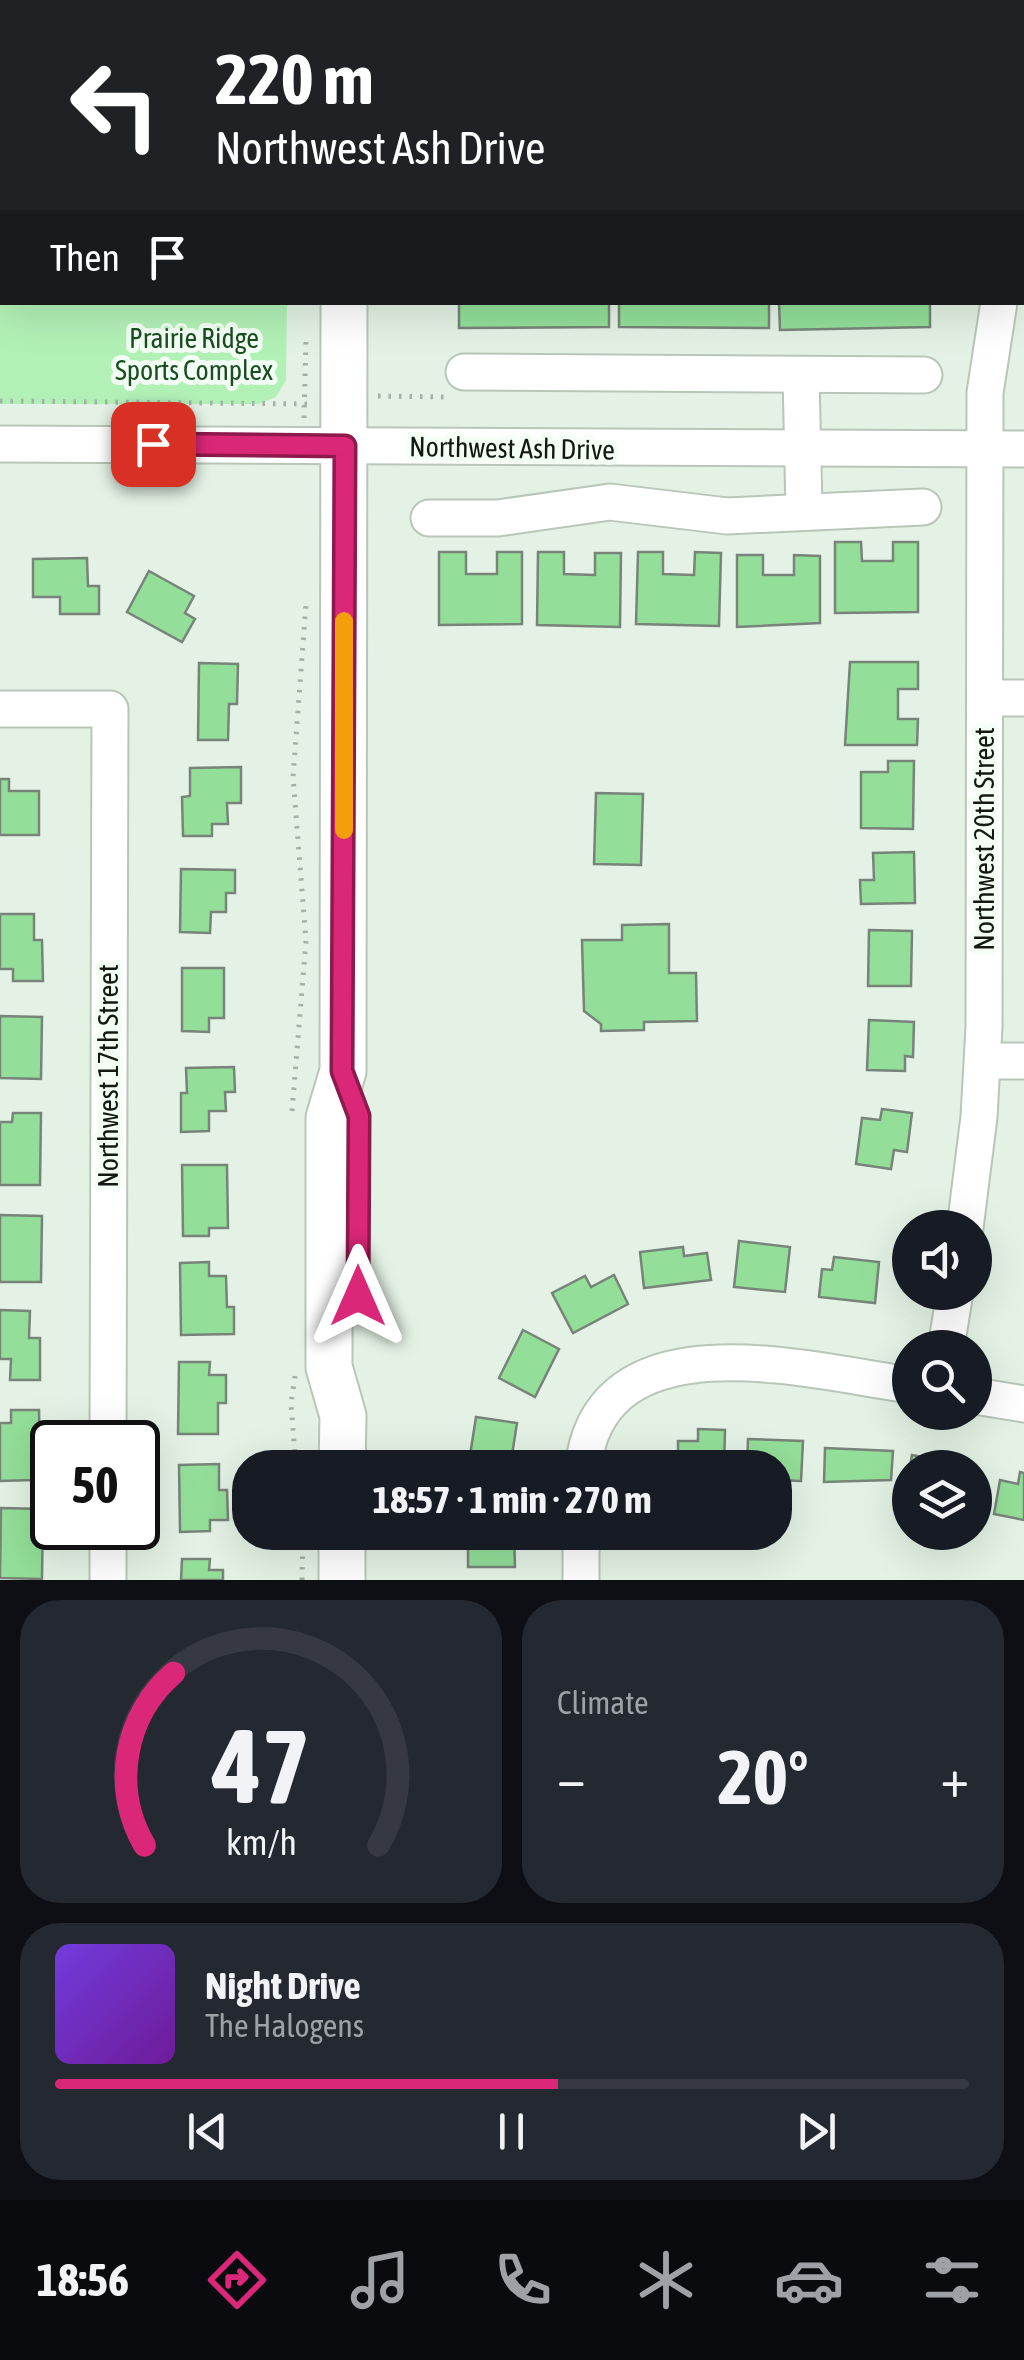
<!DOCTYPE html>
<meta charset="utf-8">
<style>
body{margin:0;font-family:"Asap Condensed",sans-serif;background:#242831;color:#f1f3f6;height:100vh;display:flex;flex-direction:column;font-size:38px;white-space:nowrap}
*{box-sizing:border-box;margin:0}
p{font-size:32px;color:#9ea1a6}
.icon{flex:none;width:55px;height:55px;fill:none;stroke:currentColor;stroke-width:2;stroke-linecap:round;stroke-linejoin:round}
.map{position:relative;height:1580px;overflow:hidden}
.details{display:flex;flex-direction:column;gap:20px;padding:20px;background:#0d0f14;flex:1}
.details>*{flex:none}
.hud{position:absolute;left:0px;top:0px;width:1025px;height:305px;box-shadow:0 10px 40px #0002;background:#202124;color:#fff;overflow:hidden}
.tools{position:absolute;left:892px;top:1210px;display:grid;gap:20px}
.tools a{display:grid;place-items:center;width:100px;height:100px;border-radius:50%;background:#171b24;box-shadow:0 10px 40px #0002;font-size:50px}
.speed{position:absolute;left:30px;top:1420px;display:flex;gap:20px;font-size:50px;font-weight:700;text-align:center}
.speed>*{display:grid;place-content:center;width:130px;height:130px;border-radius:50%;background:#171b24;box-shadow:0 10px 40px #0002;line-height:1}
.speed .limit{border:5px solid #111;border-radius:15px;background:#fff;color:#111}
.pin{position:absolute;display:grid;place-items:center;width:85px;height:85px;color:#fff;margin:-42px;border-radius:20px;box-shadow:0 5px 15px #0006}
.me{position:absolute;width:110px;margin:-55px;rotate:0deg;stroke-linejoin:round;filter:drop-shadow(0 0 8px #0008)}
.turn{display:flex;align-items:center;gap:35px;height:210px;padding:0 50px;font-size:45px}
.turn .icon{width:130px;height:130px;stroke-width:2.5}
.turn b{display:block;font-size:70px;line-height:85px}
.then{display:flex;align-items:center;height:95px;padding:0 50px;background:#0003;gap:20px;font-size:38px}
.big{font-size:75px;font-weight:700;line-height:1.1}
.details .tile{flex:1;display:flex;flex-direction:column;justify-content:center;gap:15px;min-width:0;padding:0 35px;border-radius:40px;background:#242831}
.details .dial{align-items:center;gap:0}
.dial svg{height:260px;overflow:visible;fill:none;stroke:#363941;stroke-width:7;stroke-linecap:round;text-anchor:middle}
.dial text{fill:#f1f3f6;stroke:none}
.song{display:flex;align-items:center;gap:30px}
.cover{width:120px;height:120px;border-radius:15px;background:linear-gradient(135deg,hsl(260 70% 55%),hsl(280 70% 35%))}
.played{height:10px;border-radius:5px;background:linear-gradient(90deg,#db2777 55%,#363941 55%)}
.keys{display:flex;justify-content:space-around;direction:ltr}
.heat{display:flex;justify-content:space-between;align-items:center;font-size:55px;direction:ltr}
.details .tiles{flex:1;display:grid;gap:20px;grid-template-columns:1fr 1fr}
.tile:last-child{grid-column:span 2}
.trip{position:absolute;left:232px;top:1450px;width:560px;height:100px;border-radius:40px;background:#171b24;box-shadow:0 10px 40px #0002;font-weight:700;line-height:100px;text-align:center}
.dock{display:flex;height:160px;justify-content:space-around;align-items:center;background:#090b0e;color:#9ea1a6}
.dock .icon{width:70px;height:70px}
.dock .active{color:#db2777}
.dock b{font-size:45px;color:#f1f3f6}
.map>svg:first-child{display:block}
.green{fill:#b2f1b6}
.building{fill:#93df99;stroke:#788479;stroke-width:2.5}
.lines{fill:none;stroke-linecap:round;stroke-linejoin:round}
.minor-casing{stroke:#b8c6b9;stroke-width:39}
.major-casing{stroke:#b8c6b9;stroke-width:49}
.path{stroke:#a5b0a6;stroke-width:5;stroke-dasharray:2.5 8;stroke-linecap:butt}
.minor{stroke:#fff;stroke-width:35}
.major{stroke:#fff;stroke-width:45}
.route-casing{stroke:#8e194d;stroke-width:25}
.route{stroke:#db2777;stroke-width:18}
.slow{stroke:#f59e0b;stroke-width:18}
.labels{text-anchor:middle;stroke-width:10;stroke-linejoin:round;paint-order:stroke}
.park-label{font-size:28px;fill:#1a4e22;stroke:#f3fef4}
.street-label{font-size:28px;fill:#131813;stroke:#f3fef4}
</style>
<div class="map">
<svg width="1024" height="1580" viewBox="0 0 1024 1580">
<rect width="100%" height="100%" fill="#e4f2e5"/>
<polygon class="green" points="0,0 287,0 2,2 2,302 287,303 286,380 276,397 258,404 0,404"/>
<g class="building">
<rect x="447" y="0" width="103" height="2"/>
<polygon points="459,302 609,302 609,327 459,328"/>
<polygon points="619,302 769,302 769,328 619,327"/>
<polygon points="779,302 930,302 930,327 780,330"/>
<polygon points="835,542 861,542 862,561 893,561 893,542 918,542 918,612 835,613"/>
<polygon points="439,552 466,552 466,574 497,574 497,552 522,552 522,624 439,625"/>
<polygon points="538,552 564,552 564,574 595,575 595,553 621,553 620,627 537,625"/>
<polygon points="638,552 663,552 663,574 694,575 695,552 721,553 719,626 636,624"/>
<polygon points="737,555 763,555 763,575 794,575 794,555 820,556 820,623 737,627"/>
<polygon points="87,558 88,586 99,586 99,614 60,614 60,597 33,597 33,559"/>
<polygon points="149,571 194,596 185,613 195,619 182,642 127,612"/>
<polygon points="850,662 918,662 918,689 898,689 898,719 918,719 917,745 845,745"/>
<polygon points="199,663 238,664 237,704 229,704 228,740 198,740"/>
<polygon points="888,761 914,761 913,829 861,828 861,772 888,772"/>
<polygon points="241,767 241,803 227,803 228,824 212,824 212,836 183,836 182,797 190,796 190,768"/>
<polygon points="0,779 9,779 9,791 39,791 39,835 0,835"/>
<polygon points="596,793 643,794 641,865 594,864"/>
<polygon points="914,852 915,903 861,904 860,880 874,880 873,853"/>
<polygon points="181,869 235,870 235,893 226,893 226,912 211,912 210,933 180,932"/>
<polygon points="0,914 34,914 34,940 42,940 43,981 13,981 13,969 0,969"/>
<polygon points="669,924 669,973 696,973 697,1021 644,1022 644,1030 601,1031 601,1024 584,1011 582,940 622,940 622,925"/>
<polygon points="869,930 912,931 911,986 868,986"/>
<polygon points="182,968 224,968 224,1018 209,1018 209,1032 182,1031"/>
<polygon points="0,1016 42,1017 41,1079 0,1078"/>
<polygon points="869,1020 914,1022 913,1057 905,1056 905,1071 867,1070"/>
<polygon points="234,1067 235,1092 225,1092 226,1111 209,1111 209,1131 181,1132 181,1093 187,1093 186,1068"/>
<polygon points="882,1109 912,1113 907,1152 894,1150 891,1169 856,1164 862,1118 880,1120"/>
<polygon points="13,1113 41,1113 40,1185 0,1185 0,1122 12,1122"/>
<polygon points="182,1165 227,1165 228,1228 209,1228 209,1236 183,1236"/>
<polygon points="0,1215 42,1216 41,1282 0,1282"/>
<polygon points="739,1241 790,1247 785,1292 734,1287"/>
<polygon points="683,1247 684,1256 707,1253 711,1280 644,1288 640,1252"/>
<polygon points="834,1257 879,1262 875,1303 819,1297 822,1269 832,1270"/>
<polygon points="209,1262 209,1276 226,1276 227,1307 234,1307 234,1334 181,1335 180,1263"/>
<polygon points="614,1275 628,1304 573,1333 552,1293 585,1276 591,1287"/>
<polygon points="0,1310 30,1311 29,1338 40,1338 40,1380 10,1380 11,1359 0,1359"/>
<polygon points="523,1330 559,1349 535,1397 499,1378"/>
<polygon points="179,1362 210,1362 209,1375 226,1375 226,1403 218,1403 218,1434 178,1434"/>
<polygon points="11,1410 39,1410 40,1452 33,1452 34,1480 0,1481 0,1423 11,1423"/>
<polygon points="476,1417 517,1423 510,1468 468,1468"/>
<polygon points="698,1429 725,1430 724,1468 678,1468 678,1441 698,1441"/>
<polygon points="748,1439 803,1441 801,1481 775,1480 775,1468 747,1468"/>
<polygon points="825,1448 893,1451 891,1480 824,1482"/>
<polygon points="912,1455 974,1467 910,1468 910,1496 905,1495"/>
<polygon points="219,1464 219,1490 227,1490 228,1520 210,1520 210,1531 180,1532 179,1465"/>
<polygon points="1020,1472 1024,1473 1024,1520 994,1514 1000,1480 1018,1484"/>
<polygon points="1,1508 43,1509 42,1579 0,1578"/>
<polygon points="468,1532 514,1532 515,1567 468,1567"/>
<polygon points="182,1559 210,1559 209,1570 223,1570 223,1580 181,1580"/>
</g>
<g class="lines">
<defs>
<g id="minor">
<polyline points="976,0 977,2"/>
<polyline points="464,372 924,375"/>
<polyline points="801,375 804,509"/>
<polyline points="0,444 1024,449"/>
<polyline points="429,518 498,518 610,502 727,516 923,507"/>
<polyline points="985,698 1024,698"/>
<polyline points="0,709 110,709 108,1442"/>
<polyline points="983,1061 1024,1061"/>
<polyline points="965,1228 979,1117 984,1027 985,393 999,302"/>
<polyline points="946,1348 955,1292"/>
<polyline points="975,1396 1024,1404"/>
<path d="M583 1468C600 1313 809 1371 910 1385"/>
<polyline points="581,1532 581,1580"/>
<polyline points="108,1580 108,1528"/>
</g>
<g id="major">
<polyline points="348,2 348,0"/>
<polyline points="342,1468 343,1416 329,1367 329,1118 343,1071 344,302"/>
<polyline points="342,1580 342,1532"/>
</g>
</defs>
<use href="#minor" class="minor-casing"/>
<use href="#major" class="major-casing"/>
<g class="path">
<polyline points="302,2 302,0"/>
<polyline points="378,396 446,397"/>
<polyline points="0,401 307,404"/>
<polyline points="304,418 306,339"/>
<polyline points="292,1111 306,941 293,777 306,604"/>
<polyline points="295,1376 291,1404 296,1468"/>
<polyline points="302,1580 303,1532"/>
</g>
<use href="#minor" class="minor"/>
<use href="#major" class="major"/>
</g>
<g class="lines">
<defs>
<polyline id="route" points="153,444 345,446 342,1071 359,1116 358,1296"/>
</defs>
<use href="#route" class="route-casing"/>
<use href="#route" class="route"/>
<polyline class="slow" points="344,830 344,621"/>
</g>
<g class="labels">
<g class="park-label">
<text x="194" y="348">Prairie Ridge<tspan x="194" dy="32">Sports Complex</tspan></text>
</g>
<g class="street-label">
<text transform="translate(512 448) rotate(1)" y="10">Northwest Ash Drive</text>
<text transform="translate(984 839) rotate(-90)" y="10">Northwest 20th Street</text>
<text transform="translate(108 1076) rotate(-90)" y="10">Northwest 17th Street</text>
</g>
</g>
</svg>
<div class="tools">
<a><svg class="icon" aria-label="sound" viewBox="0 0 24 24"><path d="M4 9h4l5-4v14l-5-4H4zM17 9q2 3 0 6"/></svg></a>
<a><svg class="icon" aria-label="search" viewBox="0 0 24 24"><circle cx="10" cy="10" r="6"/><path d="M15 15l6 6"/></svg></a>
<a><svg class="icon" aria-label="layers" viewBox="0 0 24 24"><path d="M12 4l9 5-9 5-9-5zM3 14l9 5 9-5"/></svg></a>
</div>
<div class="speed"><div class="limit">50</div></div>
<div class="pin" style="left:153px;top:444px;background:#d93025"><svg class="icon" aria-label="arrive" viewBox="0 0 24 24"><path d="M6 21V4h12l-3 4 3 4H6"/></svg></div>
<svg class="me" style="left:358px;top:1296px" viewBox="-20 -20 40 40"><path d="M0-17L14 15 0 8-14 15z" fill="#db2777" stroke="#fff" stroke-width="4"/></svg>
<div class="trip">18:57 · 1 min · 270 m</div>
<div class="hud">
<div class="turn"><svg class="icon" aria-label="left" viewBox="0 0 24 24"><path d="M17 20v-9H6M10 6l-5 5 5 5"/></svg><div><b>220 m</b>Northwest Ash Drive</div></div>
<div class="then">Then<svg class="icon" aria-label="arrive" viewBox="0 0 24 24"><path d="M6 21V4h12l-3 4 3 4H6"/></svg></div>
</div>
</div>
<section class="details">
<div class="tiles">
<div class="tile dial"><svg viewBox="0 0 100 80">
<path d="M14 69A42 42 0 1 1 86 69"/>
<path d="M14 69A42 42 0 0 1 23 16" stroke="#db2777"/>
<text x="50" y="56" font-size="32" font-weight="700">47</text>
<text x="50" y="72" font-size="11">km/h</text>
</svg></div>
<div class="tile"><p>Climate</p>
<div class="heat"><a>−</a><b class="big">20°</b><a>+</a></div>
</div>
<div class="tile">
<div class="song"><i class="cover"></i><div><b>Night Drive</b><p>The Halogens</p></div></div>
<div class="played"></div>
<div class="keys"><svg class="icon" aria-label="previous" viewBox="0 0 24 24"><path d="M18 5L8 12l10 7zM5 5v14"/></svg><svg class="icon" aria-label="pause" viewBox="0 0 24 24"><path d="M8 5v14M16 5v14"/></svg><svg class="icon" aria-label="next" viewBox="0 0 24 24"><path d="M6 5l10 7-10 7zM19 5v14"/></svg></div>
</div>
</div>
</section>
<nav class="dock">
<b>18:56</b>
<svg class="icon active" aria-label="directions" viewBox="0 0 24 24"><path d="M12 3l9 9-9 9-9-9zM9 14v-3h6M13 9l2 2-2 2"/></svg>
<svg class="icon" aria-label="music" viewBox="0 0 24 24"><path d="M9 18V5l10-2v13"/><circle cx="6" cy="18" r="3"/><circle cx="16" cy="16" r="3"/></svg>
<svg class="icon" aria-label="phone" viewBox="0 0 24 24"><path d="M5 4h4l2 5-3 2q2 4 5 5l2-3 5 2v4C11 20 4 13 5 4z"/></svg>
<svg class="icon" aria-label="climate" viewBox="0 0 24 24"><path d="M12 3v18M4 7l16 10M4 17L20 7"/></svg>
<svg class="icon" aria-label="car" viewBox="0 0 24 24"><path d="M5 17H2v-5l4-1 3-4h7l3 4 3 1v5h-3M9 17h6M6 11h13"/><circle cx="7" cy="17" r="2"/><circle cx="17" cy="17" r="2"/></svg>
<svg class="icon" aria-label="filters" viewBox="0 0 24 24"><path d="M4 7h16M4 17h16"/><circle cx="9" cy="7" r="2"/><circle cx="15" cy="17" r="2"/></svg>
</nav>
